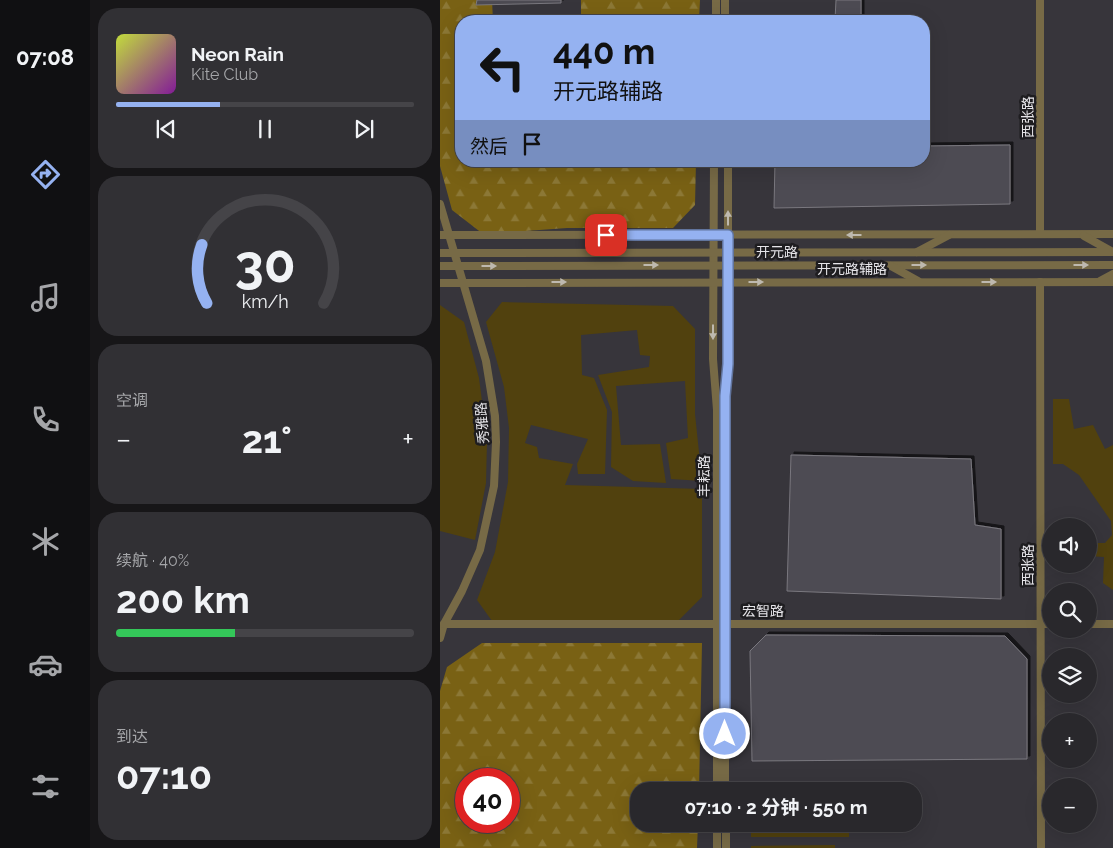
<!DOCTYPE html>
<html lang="zh">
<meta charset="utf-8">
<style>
body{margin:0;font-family:Raleway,"Noto Sans SC",sans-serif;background:#313034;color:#f1f3f6;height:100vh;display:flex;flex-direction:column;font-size:19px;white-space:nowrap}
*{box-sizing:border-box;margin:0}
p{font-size:16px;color:#a5a6a9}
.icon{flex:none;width:28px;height:28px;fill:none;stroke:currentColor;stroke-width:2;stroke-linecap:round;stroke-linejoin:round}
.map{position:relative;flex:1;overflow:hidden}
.sheet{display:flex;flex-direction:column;gap:8px;padding:8px;background:#171618;width:350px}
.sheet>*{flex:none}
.top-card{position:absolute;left:15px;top:15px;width:475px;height:152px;border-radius:20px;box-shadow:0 5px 20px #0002,0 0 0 1px #454448;background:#95b2f1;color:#111;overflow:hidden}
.buttons{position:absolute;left:602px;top:518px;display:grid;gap:10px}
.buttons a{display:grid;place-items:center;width:55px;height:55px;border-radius:50%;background:#29282c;box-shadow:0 5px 20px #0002,0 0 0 1px #454448;font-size:25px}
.speed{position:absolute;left:15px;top:768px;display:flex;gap:10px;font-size:25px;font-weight:700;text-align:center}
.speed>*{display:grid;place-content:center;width:65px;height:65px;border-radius:50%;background:#29282c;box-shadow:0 5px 20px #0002,0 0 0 1px #454448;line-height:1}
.speed .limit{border:8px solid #d22;background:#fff;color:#111}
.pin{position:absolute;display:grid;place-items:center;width:42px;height:42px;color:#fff;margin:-21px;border-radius:10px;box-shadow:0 2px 8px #0006}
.me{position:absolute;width:55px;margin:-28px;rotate:0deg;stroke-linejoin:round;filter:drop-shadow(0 0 4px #0008)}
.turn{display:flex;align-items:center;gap:18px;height:105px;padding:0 15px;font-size:22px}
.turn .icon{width:65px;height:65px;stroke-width:2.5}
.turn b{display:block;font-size:35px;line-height:42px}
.then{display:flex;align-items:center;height:48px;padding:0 15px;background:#0003;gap:10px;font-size:19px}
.big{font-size:38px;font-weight:700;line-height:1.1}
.sheet .tile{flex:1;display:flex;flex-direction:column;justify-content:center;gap:8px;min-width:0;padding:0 18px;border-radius:20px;background:#313034}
.sheet .dial{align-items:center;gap:0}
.dial svg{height:130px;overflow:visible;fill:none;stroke:#454448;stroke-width:7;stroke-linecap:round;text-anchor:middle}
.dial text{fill:#f1f3f6;stroke:none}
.song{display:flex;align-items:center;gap:15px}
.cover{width:60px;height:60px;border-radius:8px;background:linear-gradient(135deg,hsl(70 70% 55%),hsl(290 70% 35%))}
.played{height:5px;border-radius:2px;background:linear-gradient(90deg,#95b2f1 35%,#454448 35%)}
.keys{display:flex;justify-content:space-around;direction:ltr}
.heat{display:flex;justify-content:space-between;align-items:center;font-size:28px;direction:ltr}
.charge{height:8px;border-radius:4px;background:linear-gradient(90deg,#34c759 40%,#454448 0)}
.trip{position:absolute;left:190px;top:782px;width:292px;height:50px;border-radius:20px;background:#29282c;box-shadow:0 5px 20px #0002,0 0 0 1px #454448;font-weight:700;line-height:50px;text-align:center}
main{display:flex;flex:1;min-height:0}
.menu{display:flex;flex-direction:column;width:90px;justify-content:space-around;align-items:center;background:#101012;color:#a5a6a9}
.menu .icon{width:35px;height:35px}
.menu .current{color:#95b2f1}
.menu b{font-size:22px;color:#f1f3f6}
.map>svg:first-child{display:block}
.grass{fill:#51410e}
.forest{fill:url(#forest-firs);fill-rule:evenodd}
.building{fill:#4d4b52;stroke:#7a787f;filter:url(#shadow)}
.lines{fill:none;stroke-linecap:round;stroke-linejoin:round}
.minor{stroke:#776a46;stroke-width:8}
.oneway{fill:#beb9af}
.route-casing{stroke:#61749d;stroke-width:12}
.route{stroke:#95b2f1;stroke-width:9}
.labels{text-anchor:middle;stroke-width:5;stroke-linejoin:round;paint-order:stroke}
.street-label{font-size:14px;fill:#e5e4e8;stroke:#1e1d20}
</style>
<main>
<nav class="menu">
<b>07:08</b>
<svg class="icon current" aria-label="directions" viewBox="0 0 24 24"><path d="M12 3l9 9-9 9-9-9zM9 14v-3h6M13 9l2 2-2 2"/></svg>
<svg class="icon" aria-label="music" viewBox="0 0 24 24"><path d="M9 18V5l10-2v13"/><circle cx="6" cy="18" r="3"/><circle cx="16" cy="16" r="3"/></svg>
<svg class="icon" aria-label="phone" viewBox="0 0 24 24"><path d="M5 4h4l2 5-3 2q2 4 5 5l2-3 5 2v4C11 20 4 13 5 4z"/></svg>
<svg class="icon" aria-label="climate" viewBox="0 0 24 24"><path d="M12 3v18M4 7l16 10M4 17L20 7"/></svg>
<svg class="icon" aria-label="car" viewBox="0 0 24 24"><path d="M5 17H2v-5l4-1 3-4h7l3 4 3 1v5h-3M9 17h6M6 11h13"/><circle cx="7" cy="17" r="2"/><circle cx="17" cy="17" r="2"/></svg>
<svg class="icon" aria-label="filters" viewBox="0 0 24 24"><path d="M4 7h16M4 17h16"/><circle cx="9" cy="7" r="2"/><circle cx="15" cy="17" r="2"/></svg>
</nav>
<section class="sheet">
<div class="tile">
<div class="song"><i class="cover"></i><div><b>Neon Rain</b><p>Kite Club</p></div></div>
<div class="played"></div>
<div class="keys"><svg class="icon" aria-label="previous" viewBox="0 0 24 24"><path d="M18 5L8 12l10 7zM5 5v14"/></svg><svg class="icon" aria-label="pause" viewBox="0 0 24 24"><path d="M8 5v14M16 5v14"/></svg><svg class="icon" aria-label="next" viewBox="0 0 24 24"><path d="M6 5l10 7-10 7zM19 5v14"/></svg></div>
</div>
<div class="tile dial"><svg viewBox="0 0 100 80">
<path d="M14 69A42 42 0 1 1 86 69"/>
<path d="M14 69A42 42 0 0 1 11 33" stroke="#95b2f1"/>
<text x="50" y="56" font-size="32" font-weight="700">30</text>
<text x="50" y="72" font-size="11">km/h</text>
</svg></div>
<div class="tile"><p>空调</p>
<div class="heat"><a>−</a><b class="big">21°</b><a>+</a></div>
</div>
<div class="tile"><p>续航 · 40%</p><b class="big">200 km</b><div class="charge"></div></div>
<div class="tile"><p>到达</p><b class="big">07:10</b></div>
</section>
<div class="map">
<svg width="673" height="848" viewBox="0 0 673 848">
<defs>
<pattern id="forest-firs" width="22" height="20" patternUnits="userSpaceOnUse" patternTransform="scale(1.25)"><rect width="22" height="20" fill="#796114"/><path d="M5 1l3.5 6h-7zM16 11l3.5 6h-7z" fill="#8c7836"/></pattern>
<filter id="shadow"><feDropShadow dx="3" dy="-3" stdDeviation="0" flood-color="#0009"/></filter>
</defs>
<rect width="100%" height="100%" fill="#37353b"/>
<g class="grass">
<polygon points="62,302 233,306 255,329 255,414 262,481 231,479 226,443 248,438 245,381 176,386 181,445 220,444 226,483 193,481 171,467 172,412 158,375 209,367 210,356 200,355 197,330 141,335 142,375 154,378 167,410 165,474 138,474 137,464 148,439 91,425 85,443 97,447 99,458 133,464 125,485 262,489 262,597 238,621 52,621 37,600 55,552 68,482 69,428 64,387 46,322"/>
<polygon points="0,305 24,322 39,378 47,440 46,483 35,540 0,531"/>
<polygon points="613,399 629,399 634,429 653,425 665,449 673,445 673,590 663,583 664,557 649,556 649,543 665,543 672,535 671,521 639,475 623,464 613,464"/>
<rect x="311" y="824" width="98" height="13"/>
<polygon points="395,845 395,848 311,848 311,846"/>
</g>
<g class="forest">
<polygon points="0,0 52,0 53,21 21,21 21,161 256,161 255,205 233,228 127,228 43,234 12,210 0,166"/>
<polygon points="141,0 260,0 259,21 141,21"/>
<path d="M42 643H262L259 791H199V824H258L257 848H0V691L7 667ZM26 779H69V821H26Z"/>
</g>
<g class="building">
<polygon points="37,0 121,0 121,3 36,5"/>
<polygon points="396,0 421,0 421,20 395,20"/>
<polygon points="570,145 570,204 334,208 335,161 484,161 484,146"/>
<polygon points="351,455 531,459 535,525 561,529 561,599 347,591"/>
<polygon points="326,635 565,636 587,659 587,759 312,761 310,651"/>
</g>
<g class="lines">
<g class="minor">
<polyline points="276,0 276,21"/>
<polyline points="285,0 285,21"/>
<polyline points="600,0 600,234"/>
<polyline points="274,161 273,359 277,410 277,791"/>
<polyline points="0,204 46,361 55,416 56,442 54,486 40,550 22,591 4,624 0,638"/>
<polyline points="0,235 673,234"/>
<polyline points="644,236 671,251"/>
<polyline points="477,252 509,235"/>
<polyline points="0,253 673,252"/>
<polyline points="0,266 673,265"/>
<polyline points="451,266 478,281"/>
<polyline points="660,281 673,274"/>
<polyline points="600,282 601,848"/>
<polyline points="0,283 673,282"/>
<polyline points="4,624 611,624"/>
<polyline points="649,624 673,624"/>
<polyline points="285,791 285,396 288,364 288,161"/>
<polyline points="277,824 277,848"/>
<polyline points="286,824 286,848"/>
</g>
</g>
<defs><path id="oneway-solid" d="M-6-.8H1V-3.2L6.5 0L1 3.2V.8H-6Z" transform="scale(1.25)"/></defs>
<g class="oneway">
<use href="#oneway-solid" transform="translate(288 218) rotate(-90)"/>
<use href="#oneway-solid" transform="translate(414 235) rotate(180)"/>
<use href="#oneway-solid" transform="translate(211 265)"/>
<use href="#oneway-solid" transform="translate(479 265)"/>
<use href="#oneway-solid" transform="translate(641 265)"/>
<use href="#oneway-solid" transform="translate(49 266)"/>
<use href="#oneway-solid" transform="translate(119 282)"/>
<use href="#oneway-solid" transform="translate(316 282)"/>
<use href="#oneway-solid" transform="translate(549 282)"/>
<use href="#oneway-solid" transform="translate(273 332) rotate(90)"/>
</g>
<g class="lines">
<defs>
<polyline id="route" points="166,235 288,235 288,364 285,396 285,734"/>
</defs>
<use href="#route" class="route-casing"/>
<use href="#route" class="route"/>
</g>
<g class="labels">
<g class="street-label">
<text transform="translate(588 117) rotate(-90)" y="5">西张路</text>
<text x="337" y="257">开元路</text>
<text x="412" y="274">开元路辅路</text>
<text transform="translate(42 423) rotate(-94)" y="5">秀雅路</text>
<text transform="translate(264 476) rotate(-90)" y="5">丰耘路</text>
<text transform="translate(588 565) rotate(-90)" y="5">西张路</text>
<text x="323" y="616">宏智路</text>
</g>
</g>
</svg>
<div class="buttons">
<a><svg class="icon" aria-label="sound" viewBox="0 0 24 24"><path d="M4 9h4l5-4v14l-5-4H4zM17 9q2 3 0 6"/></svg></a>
<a><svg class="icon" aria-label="search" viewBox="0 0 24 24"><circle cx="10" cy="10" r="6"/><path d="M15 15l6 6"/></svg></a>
<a><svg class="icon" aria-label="layers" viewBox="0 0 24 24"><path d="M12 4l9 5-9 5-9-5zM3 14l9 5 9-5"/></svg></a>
<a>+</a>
<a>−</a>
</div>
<div class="speed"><div class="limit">40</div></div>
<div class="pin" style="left:166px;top:235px;background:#d93025"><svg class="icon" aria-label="arrive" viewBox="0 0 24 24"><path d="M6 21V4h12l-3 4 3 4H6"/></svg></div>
<svg class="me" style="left:285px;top:734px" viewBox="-20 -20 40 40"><circle r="17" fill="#95b2f1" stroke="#fff" stroke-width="3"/><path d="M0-11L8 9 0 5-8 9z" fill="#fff"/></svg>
<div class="trip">07:10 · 2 分钟 · 550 m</div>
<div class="top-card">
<div class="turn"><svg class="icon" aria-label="left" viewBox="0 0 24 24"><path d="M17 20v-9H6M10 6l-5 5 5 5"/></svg><div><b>440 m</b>开元路辅路</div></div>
<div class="then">然后<svg class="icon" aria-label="arrive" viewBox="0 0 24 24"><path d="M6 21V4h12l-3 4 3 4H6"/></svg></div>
</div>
</div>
</main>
